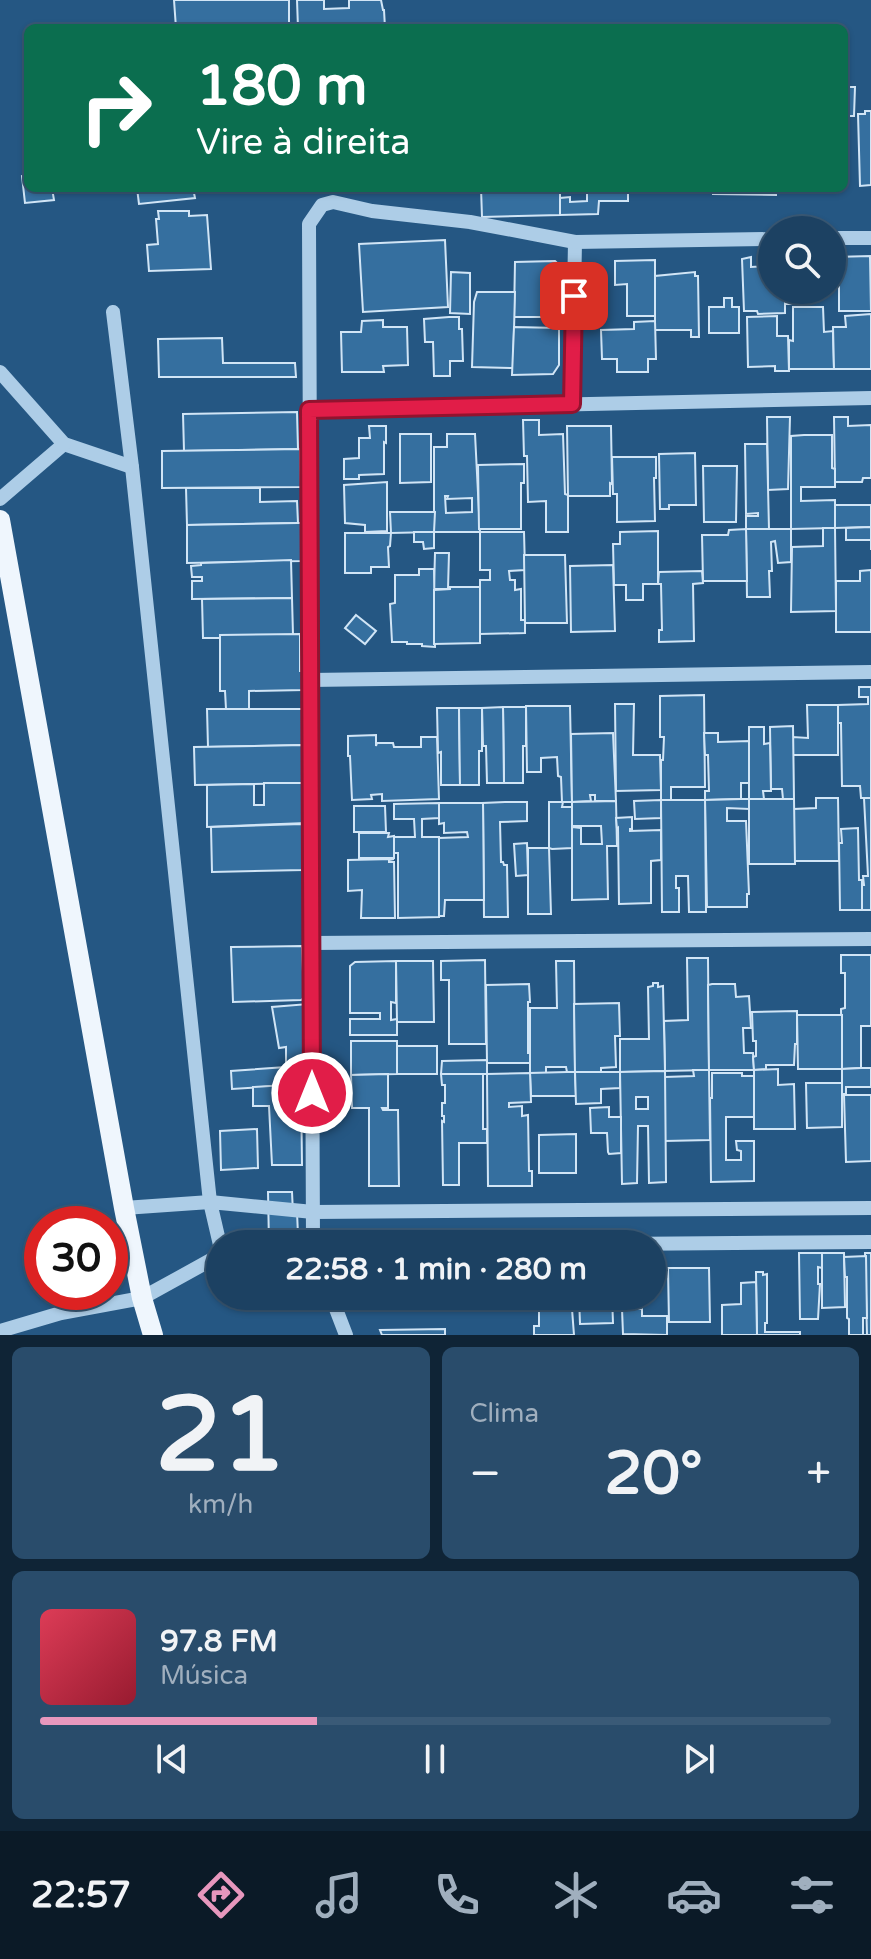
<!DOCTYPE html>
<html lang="pt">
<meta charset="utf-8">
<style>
body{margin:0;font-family:"Varela Round",sans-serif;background:#294c6b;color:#f1f3f6;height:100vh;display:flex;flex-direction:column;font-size:30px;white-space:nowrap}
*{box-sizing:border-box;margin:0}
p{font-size:26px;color:#a0afbe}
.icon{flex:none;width:44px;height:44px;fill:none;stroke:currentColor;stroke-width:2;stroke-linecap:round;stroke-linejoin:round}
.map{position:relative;height:1335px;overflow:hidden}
.details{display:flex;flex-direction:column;gap:12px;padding:12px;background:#0f2436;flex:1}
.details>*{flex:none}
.top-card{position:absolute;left:24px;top:24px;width:824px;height:168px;border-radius:12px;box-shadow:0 2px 6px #0004,0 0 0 2px #3a5a77;background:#0b6e4f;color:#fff;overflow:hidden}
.tools{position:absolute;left:758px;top:216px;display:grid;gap:16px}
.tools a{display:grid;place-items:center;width:88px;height:88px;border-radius:50%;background:#1c4162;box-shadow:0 2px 6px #0004,0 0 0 2px #3a5a77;font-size:40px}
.speed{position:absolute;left:24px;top:1206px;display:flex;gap:16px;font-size:40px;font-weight:700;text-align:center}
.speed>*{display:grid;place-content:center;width:104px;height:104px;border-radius:50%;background:#1c4162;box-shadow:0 2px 6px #0004,0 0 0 2px #3a5a77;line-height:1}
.speed .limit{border:12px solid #d22;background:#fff;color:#111}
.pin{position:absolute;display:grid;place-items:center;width:68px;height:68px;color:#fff;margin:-34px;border-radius:16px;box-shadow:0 4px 12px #0006}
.me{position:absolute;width:88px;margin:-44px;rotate:0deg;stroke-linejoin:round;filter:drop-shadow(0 0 6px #0008)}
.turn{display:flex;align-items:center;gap:28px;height:168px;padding:0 40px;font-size:36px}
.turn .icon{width:104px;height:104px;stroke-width:2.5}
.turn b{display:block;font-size:56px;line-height:68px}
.big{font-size:60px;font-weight:800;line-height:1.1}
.details .card{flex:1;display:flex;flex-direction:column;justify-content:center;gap:12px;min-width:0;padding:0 28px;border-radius:12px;background:#294c6b}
.details .dial{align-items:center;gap:0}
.dial b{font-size:104px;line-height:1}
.song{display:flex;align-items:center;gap:24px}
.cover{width:96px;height:96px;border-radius:12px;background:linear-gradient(135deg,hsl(350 70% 55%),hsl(350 70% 35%))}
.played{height:8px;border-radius:4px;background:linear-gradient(90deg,#e797bd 35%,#3a5a77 35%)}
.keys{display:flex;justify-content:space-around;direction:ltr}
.heat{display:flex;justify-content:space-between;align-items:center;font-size:44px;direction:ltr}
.details .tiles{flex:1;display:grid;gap:12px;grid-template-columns:1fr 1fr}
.card:last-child{grid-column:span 2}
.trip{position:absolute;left:206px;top:1230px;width:460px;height:80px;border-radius:40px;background:#1c4162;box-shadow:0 2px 6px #0004,0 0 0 2px #3a5a77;font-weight:800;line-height:80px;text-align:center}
.menu{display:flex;height:128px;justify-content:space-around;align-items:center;background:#0b1a27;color:#a0afbe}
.menu .icon{width:56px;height:56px}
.menu .current{color:#e797bd}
.menu b{font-size:36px;color:#f1f3f6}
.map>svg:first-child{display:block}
.building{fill:#356f9f;stroke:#d1e5f6;stroke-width:2;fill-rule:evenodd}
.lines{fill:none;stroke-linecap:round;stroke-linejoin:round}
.minor{stroke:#adcde7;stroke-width:14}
.major{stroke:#eff6fd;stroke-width:20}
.route-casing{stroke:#92132f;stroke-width:20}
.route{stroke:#e11d48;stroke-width:14}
</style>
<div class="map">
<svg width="871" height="1335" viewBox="0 0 871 1335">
<rect width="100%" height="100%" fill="#255783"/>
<g class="building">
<polygon points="174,0 289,0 289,28 176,28"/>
<polygon points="297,0 324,0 324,9 349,8 349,0 381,0 383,10 384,10 385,28 298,28"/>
<polygon points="844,87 855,87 854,116 844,116"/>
<polygon points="865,111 871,111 871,185 860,186 858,114 865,114"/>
<polygon points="28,175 28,188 52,188 54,200 25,203 22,176"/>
<polygon points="137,188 193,188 195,198 139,204"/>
<polygon points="293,188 378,188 378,189 293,190"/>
<polygon points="481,188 531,188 531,191 560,191 560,215 482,217"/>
<polygon points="587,188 628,188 628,201 599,201 598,214 560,215 560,198 570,197 570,202 587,201"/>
<polygon points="713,188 776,188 776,195 713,194"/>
<polygon points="158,211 189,211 189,216 207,215 211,269 149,271 147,245 158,244 156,219 159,219"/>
<polygon points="445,240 448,307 363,312 359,244"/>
<polygon points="870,256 871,311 839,311 839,287 834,287 834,257"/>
<polygon points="751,257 751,267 768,266 768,257 772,257 772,290 785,290 785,313 758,314 757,311 744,311 742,259"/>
<polygon points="655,260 655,316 627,316 627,284 615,285 615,261"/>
<polygon points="555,261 561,267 560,318 558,317 514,317 515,262"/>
<polygon points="451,272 470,273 470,314 450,313"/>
<polygon points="695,272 695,276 698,276 699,337 691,337 691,330 655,330 655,276"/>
<rect x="787" y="290" width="15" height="14"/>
<polygon points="477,292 515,292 513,368 472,367 474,302"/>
<polygon points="724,298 732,298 732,307 739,307 739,333 709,333 709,307 724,307"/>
<polygon points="793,307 823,307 824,332 833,331 834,369 789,369 789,340 793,341"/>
<polygon points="871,314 871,369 834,369 833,327 846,327 845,316"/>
<polygon points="777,316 777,336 788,336 789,371 775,371 775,366 748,367 747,317"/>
<polygon points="449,317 459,317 459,329 462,329 463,361 450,361 450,376 434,376 433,342 425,342 424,319"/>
<polygon points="383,320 383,327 407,327 408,365 383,366 384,372 342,372 341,332 361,332 362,321"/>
<polygon points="655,321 656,359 648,359 648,372 617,372 617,359 602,359 601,330 634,329 634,322"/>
<polygon points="514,327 559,328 559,365 553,374 512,375"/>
<polygon points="222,338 223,363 295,363 296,377 159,377 158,339"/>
<polygon points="297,412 298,449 184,451 183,414"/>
<polygon points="767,417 790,417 788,489 768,490"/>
<polygon points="834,417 848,417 848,426 871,425 871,478 863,478 862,482 835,482"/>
<polygon points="523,420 539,420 539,435 563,434 565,494 568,495 568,532 546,532 546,501 528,502 527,456 524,456"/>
<polygon points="369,426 386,426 386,443 384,442 384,474 359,475 359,479 344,479 344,459 359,458 359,438 370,438"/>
<polygon points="567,426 611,426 612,484 610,483 610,496 568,496"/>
<polygon points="400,434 431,434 431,482 400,483"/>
<path d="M447 434H475L480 532H434V447H447ZM445 496H448L447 499 472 498V512L446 513Z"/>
<polygon points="804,435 832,435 832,468 835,469 835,487 801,487 801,501 835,500 835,528 791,529 791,436"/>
<polygon points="745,444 767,444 769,529 746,529 746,516 758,516 758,513 746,514"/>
<polygon points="300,449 301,487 162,488 162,451"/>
<polygon points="695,453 696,505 669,505 669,509 660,509 659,454"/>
<polygon points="612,457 656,457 656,478 654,478 655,521 617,522 617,494 613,494"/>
<polygon points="524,464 524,483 521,483 521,529 479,529 478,465"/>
<polygon points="703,466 737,466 736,522 704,522"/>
<polygon points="387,482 387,531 365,532 365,525 345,523 344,485"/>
<polygon points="186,488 260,488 260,502 297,501 298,523 187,525"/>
<polygon points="835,505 871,505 871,527 835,528"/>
<polygon points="390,512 435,512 434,532 391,533"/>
<polygon points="298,523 301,523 302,561 187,563 187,525"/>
<polygon points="871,527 871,550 871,540 846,540 846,528"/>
<polygon points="823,528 835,528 836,611 791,612 792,547 823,546"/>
<polygon points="746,529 791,529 791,562 778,563 775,541 771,542 772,571 769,571 770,597 747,597"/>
<polygon points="746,529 747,581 703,581 702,535 728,535 729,530"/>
<polygon points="658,531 658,584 643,584 643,600 626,600 626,585 614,585 613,544 620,544 620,532"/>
<polygon points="414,532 434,532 434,548 424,549 423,542 414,542"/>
<polygon points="480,532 524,532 525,570 509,571 510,580 515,580 515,590 521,589 521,620 525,620 525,633 480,634 480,580 490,580 490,570 480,570"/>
<polygon points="345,533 391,533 390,546 388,547 389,567 371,567 371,573 345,573"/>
<polygon points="435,553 449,553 448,589 434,589"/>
<polygon points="524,555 565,555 567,623 525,623"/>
<polygon points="291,560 292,598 192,599 192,581 202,581 202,577 192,577 191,566 201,565 201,563"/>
<polygon points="613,565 615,631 571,632 570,566"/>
<polygon points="419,569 434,569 435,647 422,646 422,644 407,644 407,642 392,642 390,604 395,603 395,575 419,575"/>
<polygon points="871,570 871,632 836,632 836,581 860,581 860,571"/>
<polygon points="702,571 703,583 693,584 694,641 659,642 659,630 662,630 661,584 658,584 659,572"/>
<polygon points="450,587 480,587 480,643 434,644 434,590 450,589"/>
<polygon points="292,598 293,635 220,635 220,638 203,638 202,599"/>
<polygon points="356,615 376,631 365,644 345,628"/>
<polygon points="300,634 300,671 304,671 304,690 249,691 249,709 226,709 225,691 220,691 220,635"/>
<polygon points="859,687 871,687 871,798 861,798 860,786 842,786 841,723 838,723 838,705 868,704 868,697 859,697"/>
<polygon points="704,695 705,787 671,787 671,800 661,800 661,760 663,760 664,737 660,737 660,696"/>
<polygon points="615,704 634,704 633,755 660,755 661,790 616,791"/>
<polygon points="807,705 838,705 838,755 793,755 793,737 808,738"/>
<polygon points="526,706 570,706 572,802 562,802 561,777 558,776 557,757 541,758 541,772 527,772"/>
<polygon points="503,707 526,707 526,746 523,746 523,783 504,783"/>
<polygon points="503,707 504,783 487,783 486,746 483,746 482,708"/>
<polygon points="437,708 459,708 460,785 441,785 441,752 438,753"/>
<polygon points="459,708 482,708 482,751 479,751 479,785 460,785"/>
<polygon points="207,709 304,709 307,745 208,747"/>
<polygon points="793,726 794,799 783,799 782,789 771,789 770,727"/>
<polygon points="749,727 764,727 764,744 770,743 771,791 763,791 764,799 749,799"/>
<polygon points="613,733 616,801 595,801 595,795 590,795 591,801 572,802 571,734"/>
<polygon points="704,733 718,733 718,742 749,741 749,783 741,783 741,799 705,800 705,791 709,791 708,755 705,755"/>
<polygon points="376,735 376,746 377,743 393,743 394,747 421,747 421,737 437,737 439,799 382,801 382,794 371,795 372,799 352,800 350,756 348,756 348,736"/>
<polygon points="305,745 305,783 195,785 194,747"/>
<polygon points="264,783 305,783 307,823 207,827 207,785 254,784 254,805 264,805"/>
<polygon points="816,798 838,798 839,861 794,861 794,809 816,808"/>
<polygon points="864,798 871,798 871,910 862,910 862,885 864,885 863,876 868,876"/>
<polygon points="741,799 749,799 749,809 727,808 727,821 746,821 749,894 747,894 747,907 707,907 705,800"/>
<polygon points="749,799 794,799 795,864 749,864"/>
<polygon points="661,800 705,800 706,912 689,912 688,876 676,876 676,888 679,888 679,912 662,912"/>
<polygon points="661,800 661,818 635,819 634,801"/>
<polygon points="616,801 617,846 607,846 608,899 572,900 572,827 581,828 581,844 602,844 601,826 572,826 572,802"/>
<polygon points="505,802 527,802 527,821 500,822 501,862 503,862 504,865 507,865 508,917 484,917 483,803"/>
<polygon points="549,802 563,802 562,807 572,807 572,848 552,849 549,848"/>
<polygon points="439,803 483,803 484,900 445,900 444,916 439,916 439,838 468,837 467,832 444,833 444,823 439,824"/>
<polygon points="439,803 439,818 422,819 422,837 439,837 439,917 398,918 398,853 394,853 394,837 415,837 414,819 394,819 394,804"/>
<polygon points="354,806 385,806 386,832 354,832"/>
<polygon points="632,817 632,829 630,829 630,831 661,830 661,860 651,861 651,903 619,904 618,828 617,829 616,818"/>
<polygon points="302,824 303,870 212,872 211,827"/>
<polygon points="858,828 859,880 862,880 862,910 840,910 839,843 842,843 841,829"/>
<polygon points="359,833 389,833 388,837 394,836 394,858 359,858"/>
<polygon points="527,843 528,875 516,876 514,844"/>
<polygon points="528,848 549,848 551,914 528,914"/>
<polygon points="394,859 389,860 389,862 394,862 395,918 361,918 362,890 348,891 348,860"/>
<polygon points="302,946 304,998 301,1000 233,1002 231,947"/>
<polygon points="841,955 871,955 871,1026 861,1026 861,1068 842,1069 841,1009 845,1008 845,973 841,973"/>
<polygon points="687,958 708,958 709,1070 665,1071 664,1021 688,1020"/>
<polygon points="485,960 486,1044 449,1044 449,980 441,980 441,961"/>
<polygon points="396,961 433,961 434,1022 397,1022"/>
<polygon points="396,961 396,1003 391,1002 391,1020 397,1019 397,1035 350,1035 350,1019 380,1019 380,1013 350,1013 350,966 355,962"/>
<polygon points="556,961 574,961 575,1072 567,1072 566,1067 546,1067 546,1073 530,1073 530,1008 557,1008"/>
<polygon points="653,983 658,983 658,987 663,986 665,1071 620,1072 620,1039 649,1039 648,987 653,986"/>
<polygon points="529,984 530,1002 528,1002 528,1053 530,1053 530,1063 487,1063 486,985"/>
<polygon points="712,984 735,984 736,997 749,996 751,1028 743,1028 744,1053 753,1053 754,1070 709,1070 708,985"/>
<polygon points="619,1003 620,1036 615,1036 616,1067 601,1068 601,1072 575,1072 574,1004"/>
<polygon points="308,1004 307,1068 305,1068 307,1084 232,1089 231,1071 286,1067 286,1047 279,1048 272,1007"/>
<polygon points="797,1011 797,1044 795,1044 794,1065 766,1065 766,1069 754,1070 753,1057 756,1056 756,1041 753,1041 752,1012"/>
<polygon points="797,1015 842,1015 842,1069 798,1069"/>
<polygon points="351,1041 397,1041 397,1074 351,1075"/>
<rect x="397" y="1046" width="40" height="28"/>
<polygon points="487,1060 487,1074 441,1074 442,1061"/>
<polygon points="861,1068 871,1068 871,1087 846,1087 846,1094 842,1094 842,1069"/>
<polygon points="778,1069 778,1085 794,1084 795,1129 754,1129 754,1070"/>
<polygon points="693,1070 709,1070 710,1140 665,1141 665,1077 694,1076"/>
<path d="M665 1071 666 1182 649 1183 648 1126H638L637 1183 622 1184 620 1072ZM636 1097H648V1109H636Z"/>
<polygon points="567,1072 575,1072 576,1096 531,1096 530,1073"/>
<polygon points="575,1072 620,1072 620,1088 601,1089 601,1103 576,1104"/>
<polygon points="530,1073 531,1102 509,1103 509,1107 522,1106 522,1116 528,1115 529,1171 532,1171 532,1186 488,1186 487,1074"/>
<polygon points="712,1073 742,1073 742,1076 754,1076 754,1117 726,1117 726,1160 741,1160 741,1151 737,1150 736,1141 754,1141 754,1181 711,1182 710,1098 712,1098"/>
<polygon points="388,1074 388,1108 382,1108 383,1110 398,1110 399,1186 369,1186 369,1108 352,1108 351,1075"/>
<polygon points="441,1074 483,1074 483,1129 487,1129 487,1143 459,1143 459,1185 443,1185 442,1121 444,1122 444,1116 442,1116 442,1103 445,1103 445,1085 442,1085"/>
<polygon points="806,1083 842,1083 842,1127 807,1128"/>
<polygon points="301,1084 302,1165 272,1165 269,1106 253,1106 253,1087"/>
<polygon points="844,1095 871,1095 871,1161 846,1162"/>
<polygon points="609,1107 609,1117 621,1117 621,1153 609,1154 608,1152 607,1133 591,1133 590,1108"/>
<polygon points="257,1129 258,1168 221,1170 220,1131"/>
<polygon points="576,1134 576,1173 539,1173 539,1135"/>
<polygon points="268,1192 292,1192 293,1213 297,1212 298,1235 293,1235 293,1244 269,1244"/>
<polygon points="799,1253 822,1253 822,1268 818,1267 818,1284 820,1284 818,1319 800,1319"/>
<polygon points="822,1253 844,1253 845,1307 822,1308"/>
<polygon points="865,1253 871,1253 871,1335 867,1335"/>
<polygon points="866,1256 867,1318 863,1318 863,1335 867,1335 849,1335 849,1319 847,1318 847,1277 845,1277 844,1257"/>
<polygon points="668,1268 709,1268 710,1322 669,1322"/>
<polygon points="756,1272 763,1272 763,1275 767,1274 767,1323 765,1323 765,1332 800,1332 800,1335 757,1335"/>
<polygon points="756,1282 757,1335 722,1335 722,1305 741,1304 741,1283"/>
<polygon points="579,1296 612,1296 613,1323 580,1324"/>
<polygon points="539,1309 572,1309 574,1335 534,1335 534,1326 539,1326"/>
<polygon points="622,1309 642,1309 642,1316 667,1316 667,1335 623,1334"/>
<polygon points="445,1329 445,1335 382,1335 380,1330"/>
</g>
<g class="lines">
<g class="minor">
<polyline points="832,238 871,238"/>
<polyline points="113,312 132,467 210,1202 220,1245"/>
<polyline points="0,372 64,444 132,467"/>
<polyline points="572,404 575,242"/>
<polyline points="309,410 871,398"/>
<polyline points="0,499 64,444"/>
<polyline points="310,680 871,672"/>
<polyline points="312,943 871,939"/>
<polyline points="124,1208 210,1202 313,1212 871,1208"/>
<polyline points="313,1244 309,224 322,205 333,202 372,211 470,222 575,242 772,239"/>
<polyline points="617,1244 871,1242"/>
<polyline points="331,1296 346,1335"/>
<polyline points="0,1331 61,1313 142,1298 220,1255"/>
</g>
<polyline class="major" points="0,520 124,1208 142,1298 153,1335"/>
</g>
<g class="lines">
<defs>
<polyline id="route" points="312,1093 309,410 572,404 574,296"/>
</defs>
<use href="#route" class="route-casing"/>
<use href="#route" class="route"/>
</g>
</svg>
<div class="tools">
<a><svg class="icon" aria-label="search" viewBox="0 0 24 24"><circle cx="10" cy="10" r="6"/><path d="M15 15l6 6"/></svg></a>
</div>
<div class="speed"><div class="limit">30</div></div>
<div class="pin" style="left:574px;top:296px;background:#d93025"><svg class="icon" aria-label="arrive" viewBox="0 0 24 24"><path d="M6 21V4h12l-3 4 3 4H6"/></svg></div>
<svg class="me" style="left:312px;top:1093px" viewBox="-20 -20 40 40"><circle r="17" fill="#e11d48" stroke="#fff" stroke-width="3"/><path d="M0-11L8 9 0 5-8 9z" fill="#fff"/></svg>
<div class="trip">22:58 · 1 min · 280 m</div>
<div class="top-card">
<div class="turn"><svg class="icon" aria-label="right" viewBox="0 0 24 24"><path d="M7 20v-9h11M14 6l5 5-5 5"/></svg><div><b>180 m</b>Vire à direita</div></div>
</div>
</div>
<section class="details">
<div class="tiles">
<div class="card dial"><b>21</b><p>km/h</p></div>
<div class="card"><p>Clima</p>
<div class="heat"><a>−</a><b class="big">20°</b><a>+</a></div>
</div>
<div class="card">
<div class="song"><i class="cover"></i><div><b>97.8 FM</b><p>Música</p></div></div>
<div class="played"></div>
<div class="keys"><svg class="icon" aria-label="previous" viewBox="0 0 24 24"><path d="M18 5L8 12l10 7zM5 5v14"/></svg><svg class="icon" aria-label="pause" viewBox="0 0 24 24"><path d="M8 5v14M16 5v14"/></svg><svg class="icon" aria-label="next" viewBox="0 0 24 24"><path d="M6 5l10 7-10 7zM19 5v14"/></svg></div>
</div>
</div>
</section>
<nav class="menu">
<b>22:57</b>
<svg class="icon current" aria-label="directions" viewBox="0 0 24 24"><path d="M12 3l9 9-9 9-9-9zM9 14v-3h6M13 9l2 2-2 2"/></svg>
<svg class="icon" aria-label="music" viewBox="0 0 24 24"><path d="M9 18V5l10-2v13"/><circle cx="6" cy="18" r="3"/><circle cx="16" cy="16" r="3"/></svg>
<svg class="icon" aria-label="phone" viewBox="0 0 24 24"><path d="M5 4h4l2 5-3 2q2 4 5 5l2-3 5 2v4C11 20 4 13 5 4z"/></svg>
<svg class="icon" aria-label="climate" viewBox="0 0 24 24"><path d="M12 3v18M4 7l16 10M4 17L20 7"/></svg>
<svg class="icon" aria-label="car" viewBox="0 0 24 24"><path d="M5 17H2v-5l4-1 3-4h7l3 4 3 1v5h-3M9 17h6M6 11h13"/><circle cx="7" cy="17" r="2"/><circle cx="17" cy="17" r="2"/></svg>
<svg class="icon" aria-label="filters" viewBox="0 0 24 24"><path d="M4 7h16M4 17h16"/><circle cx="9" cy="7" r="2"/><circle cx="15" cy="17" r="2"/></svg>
</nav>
